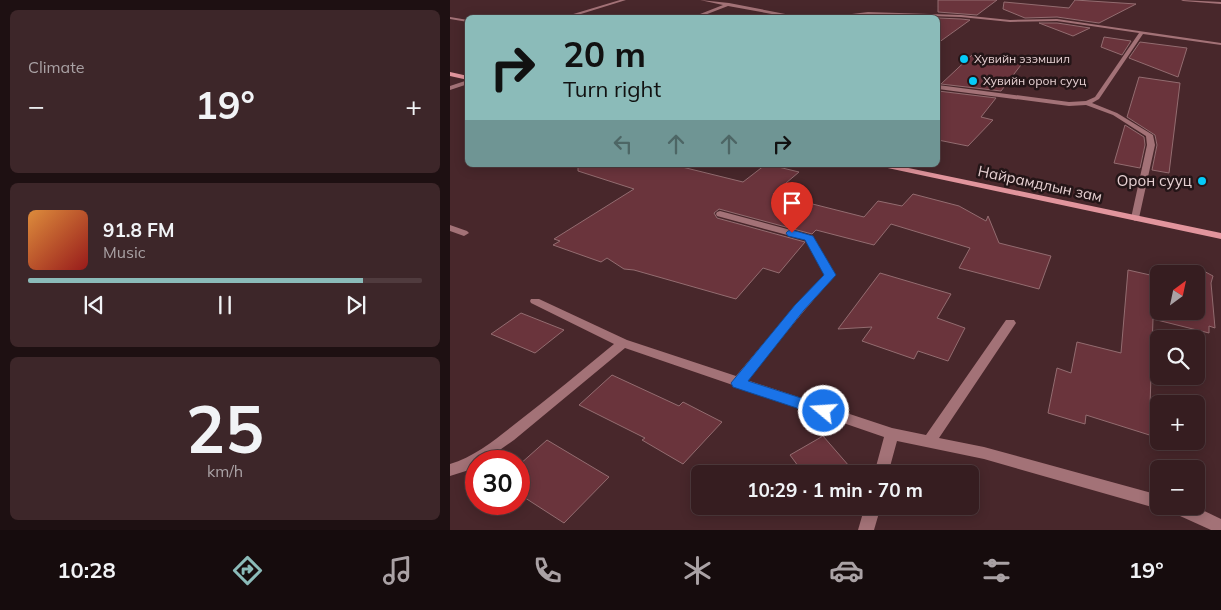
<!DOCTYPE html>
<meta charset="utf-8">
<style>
body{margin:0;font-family:Mulish,sans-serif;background:#3d2629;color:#f1f3f6;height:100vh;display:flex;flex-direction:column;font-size:19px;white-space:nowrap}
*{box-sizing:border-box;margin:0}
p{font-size:16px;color:#aaa2a5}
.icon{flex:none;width:28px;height:28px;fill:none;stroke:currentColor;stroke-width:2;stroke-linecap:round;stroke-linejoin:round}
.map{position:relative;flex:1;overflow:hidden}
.details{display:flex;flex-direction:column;gap:10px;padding:10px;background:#1e1012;width:450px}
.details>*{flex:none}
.top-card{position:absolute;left:15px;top:15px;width:475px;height:152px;border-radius:8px;box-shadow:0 2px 12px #0003,0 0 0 1px #503b3e;background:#8bbbb9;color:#111;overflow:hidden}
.needle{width:32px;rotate:33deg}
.controls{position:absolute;left:700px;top:265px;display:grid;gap:10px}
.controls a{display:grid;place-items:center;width:55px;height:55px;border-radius:8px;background:#361d20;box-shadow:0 2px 12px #0003,0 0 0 1px #503b3e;font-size:25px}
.speed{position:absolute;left:15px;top:450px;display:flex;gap:10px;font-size:25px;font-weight:700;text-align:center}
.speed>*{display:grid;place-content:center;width:65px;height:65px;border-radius:50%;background:#361d20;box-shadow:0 2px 12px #0003,0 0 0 1px #503b3e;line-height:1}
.speed .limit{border:8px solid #d22;background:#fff;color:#111}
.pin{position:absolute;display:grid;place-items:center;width:42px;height:42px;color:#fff;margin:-51px -21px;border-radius:50% 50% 50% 0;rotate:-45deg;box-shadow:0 0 5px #0007}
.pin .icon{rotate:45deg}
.me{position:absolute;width:55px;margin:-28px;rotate:288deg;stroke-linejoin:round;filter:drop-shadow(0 0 4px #0008)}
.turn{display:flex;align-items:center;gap:18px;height:105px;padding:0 15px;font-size:22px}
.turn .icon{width:65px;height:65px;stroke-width:2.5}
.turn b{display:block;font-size:35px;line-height:42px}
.lanes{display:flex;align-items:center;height:48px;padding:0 15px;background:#0003;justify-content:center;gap:25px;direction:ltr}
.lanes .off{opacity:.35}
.big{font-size:38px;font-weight:700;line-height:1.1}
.details .widget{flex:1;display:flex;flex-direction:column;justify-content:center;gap:8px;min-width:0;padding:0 18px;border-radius:8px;background:#3d2629}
.details .dial{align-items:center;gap:0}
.dial b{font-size:65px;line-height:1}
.song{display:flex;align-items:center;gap:15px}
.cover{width:60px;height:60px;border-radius:8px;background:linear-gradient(135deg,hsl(30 70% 55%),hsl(0 70% 35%))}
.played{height:5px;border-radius:2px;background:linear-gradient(90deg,#8bbbb9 85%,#503b3e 85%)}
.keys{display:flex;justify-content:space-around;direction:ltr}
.heat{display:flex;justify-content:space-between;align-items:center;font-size:28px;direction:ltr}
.trip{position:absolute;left:241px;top:465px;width:288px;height:50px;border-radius:8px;background:#361d20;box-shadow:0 2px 12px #0003,0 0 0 1px #503b3e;font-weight:700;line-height:50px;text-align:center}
.dock{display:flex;height:80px;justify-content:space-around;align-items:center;background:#160c0d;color:#aaa2a5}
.dock .icon{width:35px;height:35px}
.dock .selected{color:#8bbbb9}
.dock b{font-size:22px;color:#f1f3f6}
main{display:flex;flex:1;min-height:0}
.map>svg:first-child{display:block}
.building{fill:#6a343c;stroke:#936c70}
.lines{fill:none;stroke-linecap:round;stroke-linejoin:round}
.minor{fill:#a37277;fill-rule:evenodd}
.secondary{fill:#e2959d;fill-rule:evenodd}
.route{fill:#1a73e8;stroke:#114b97}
.poi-dot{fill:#05cbf9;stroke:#241517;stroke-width:2}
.labels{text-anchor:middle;stroke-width:5;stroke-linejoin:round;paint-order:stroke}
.far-poi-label{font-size:12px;fill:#e6d0d2;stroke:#241517;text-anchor:start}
.poi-label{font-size:15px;fill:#e6d0d2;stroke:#241517;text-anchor:end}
.street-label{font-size:15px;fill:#e6d0d2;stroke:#241517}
</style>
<main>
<section class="details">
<div class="widget"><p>Climate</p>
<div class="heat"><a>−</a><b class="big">19°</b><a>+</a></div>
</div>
<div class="widget">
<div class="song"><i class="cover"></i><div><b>91.8 FM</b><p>Music</p></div></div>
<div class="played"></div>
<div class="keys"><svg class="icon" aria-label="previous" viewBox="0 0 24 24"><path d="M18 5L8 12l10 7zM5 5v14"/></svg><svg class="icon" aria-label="pause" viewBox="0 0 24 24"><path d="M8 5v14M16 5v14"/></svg><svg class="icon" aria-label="next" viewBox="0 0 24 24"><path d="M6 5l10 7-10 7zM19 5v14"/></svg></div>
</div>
<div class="widget dial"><b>25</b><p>km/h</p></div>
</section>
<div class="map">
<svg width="771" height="530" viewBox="0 0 771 530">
<rect width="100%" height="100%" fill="#48272b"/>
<g class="building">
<polygon points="488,0 547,0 527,15 488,12"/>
<polygon points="625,0 686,4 649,23 607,17 575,18 553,9 554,2 619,8"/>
<polygon points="488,18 511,19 520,20 488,43"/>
<polygon points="589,23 607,23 640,28 623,36"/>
<polygon points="654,37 681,41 672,55 651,47"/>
<polygon points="690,42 737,48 728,77 679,58"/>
<polygon points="523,54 574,61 551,91 491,84"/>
<polygon points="689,77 730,83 719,173 702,170 707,145 705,135 677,117"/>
<polygon points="488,91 546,98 531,117 543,120 518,146 488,140"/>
<polygon points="675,125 694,137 695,145 690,168 664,163"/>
<polygon points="128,165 224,165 293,182 315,165 320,165 349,172 323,194 414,217 428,201 452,206 463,194 509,206 536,221 538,216 549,243 601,256 589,289 509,268 520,248 441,224 424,245 366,230 362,234 269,209 264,213 267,218 355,242 329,273 313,268 286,299 184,270 174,269 157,258 151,262 103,245 110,241 104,239 184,189 128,171"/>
<polygon points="742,267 750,269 763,276 761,283 765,328 759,326 759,333 703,319 700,405 709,407 709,438 636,415 635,424 598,413 607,368 621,373 627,342 671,353 678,270 709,277 709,311 746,311 746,274 729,274 735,268"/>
<polygon points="430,273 501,294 487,318 515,328 498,361 468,351 464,359 412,341 422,327 388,329"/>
<polygon points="71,313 114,330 85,353 41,334"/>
<polygon points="162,375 229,406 233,402 272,422 233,464 192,440 195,438 129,405"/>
<polygon points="373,436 406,474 354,474 340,455"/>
<polygon points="97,440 159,477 114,523 69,494 69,465"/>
</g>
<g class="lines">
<g class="minor">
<polygon points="170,0 176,0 118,18 110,18"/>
<polygon points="250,0 279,3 356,18 344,18 278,6 247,18 240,18 273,5"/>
<polygon points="731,0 771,2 771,4 733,1"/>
<polygon points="418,12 511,15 560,20 607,19 771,43 771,45 693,34 649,99 642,103 667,113 703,135 705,145 689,218 685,221 681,218 697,145 696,136 663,115 636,105 619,106 488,89 488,85 619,102 636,101 645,97 689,33 607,21 560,22 511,17 418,14 370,18"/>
<polygon points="0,17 18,20 18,22 0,19"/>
<polygon points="18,80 18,84 0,90 0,86"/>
<path d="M270 211 363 236 385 275 354 311 297 380 442 428 476 435 556 320H564L566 323 564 326 489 438 534 447 709 495V506L714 507 709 509 534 459 447 441 438 474H424L434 437 175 348 64 440 34 461H26V466L19 470 0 476V464C24 457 46 439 65 424 99 398 131 371 164 344L81 303 80 301 81 299H89L177 340 286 376 346 305 375 275 356 240 267 216 266 214 267 212Z"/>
<polygon points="0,225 17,231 19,233 14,236 0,231"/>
<polygon points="415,506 431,506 424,530 408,530"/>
<polygon points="716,506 744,506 771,519 771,530 761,530 719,511"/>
</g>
<g class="secondary">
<polygon points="0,72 18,76 18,80 0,76"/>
<polygon points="429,165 444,165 771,233 771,239 433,167"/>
</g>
</g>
<polygon class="route" points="342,230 363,236 386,275 354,310 298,381 379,407 381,411 379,415 374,417 283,387 281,383 345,305 374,275 355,240 338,236 336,233 338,231"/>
<g class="poi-dot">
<circle cx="514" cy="59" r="5"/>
<circle cx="523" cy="81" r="5"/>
<circle cx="752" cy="181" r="5"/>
</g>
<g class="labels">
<g class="far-poi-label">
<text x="524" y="63">Хувийн эзэмшил</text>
<text x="533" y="85">Хувийн орон сууц</text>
</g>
<g class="poi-label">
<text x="742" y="186">Орон сууц</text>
</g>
<g class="street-label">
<text transform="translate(590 184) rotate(12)" y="5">Найрамдлын зам</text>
</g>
</g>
</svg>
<div class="controls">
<a><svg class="needle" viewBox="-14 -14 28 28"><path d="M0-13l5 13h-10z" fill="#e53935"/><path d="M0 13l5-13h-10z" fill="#aaa2a5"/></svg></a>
<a><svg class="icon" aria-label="search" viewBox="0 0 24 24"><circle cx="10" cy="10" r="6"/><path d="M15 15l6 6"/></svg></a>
<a>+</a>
<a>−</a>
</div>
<div class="speed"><div class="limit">30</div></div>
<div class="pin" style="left:342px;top:233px;background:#d93025"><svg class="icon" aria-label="arrive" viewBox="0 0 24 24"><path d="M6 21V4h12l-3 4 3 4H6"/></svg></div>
<svg class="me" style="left:374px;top:411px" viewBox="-20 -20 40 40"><circle r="17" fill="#1a73e8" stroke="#fff" stroke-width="3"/><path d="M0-11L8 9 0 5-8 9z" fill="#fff"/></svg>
<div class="trip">10:29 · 1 min · 70 m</div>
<div class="top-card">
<div class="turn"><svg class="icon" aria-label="right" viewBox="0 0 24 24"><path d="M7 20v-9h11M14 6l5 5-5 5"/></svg><div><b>20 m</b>Turn right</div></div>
<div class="lanes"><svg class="icon off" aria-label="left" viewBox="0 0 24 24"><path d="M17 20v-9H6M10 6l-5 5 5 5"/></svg><svg class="icon off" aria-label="ahead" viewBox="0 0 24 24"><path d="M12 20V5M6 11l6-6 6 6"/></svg><svg class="icon off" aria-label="ahead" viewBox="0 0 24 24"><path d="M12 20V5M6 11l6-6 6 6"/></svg><svg class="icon" aria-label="right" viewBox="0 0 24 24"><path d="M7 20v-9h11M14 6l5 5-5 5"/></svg></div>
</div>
</div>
</main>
<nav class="dock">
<b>10:28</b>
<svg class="icon selected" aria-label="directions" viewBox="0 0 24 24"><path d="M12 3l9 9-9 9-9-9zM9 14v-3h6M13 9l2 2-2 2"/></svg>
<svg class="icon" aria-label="music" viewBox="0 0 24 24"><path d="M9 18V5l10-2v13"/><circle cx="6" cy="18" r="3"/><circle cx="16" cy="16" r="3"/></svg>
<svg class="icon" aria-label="phone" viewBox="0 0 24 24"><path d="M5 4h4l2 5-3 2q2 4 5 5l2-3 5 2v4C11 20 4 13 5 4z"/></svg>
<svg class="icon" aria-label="climate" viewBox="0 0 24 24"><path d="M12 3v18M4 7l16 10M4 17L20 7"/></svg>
<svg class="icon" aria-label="car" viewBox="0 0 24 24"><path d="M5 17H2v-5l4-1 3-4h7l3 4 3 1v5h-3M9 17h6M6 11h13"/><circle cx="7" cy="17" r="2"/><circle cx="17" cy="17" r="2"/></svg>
<svg class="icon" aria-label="filters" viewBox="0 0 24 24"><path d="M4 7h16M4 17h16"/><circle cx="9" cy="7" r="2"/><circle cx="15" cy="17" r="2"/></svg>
<b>19°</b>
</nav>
